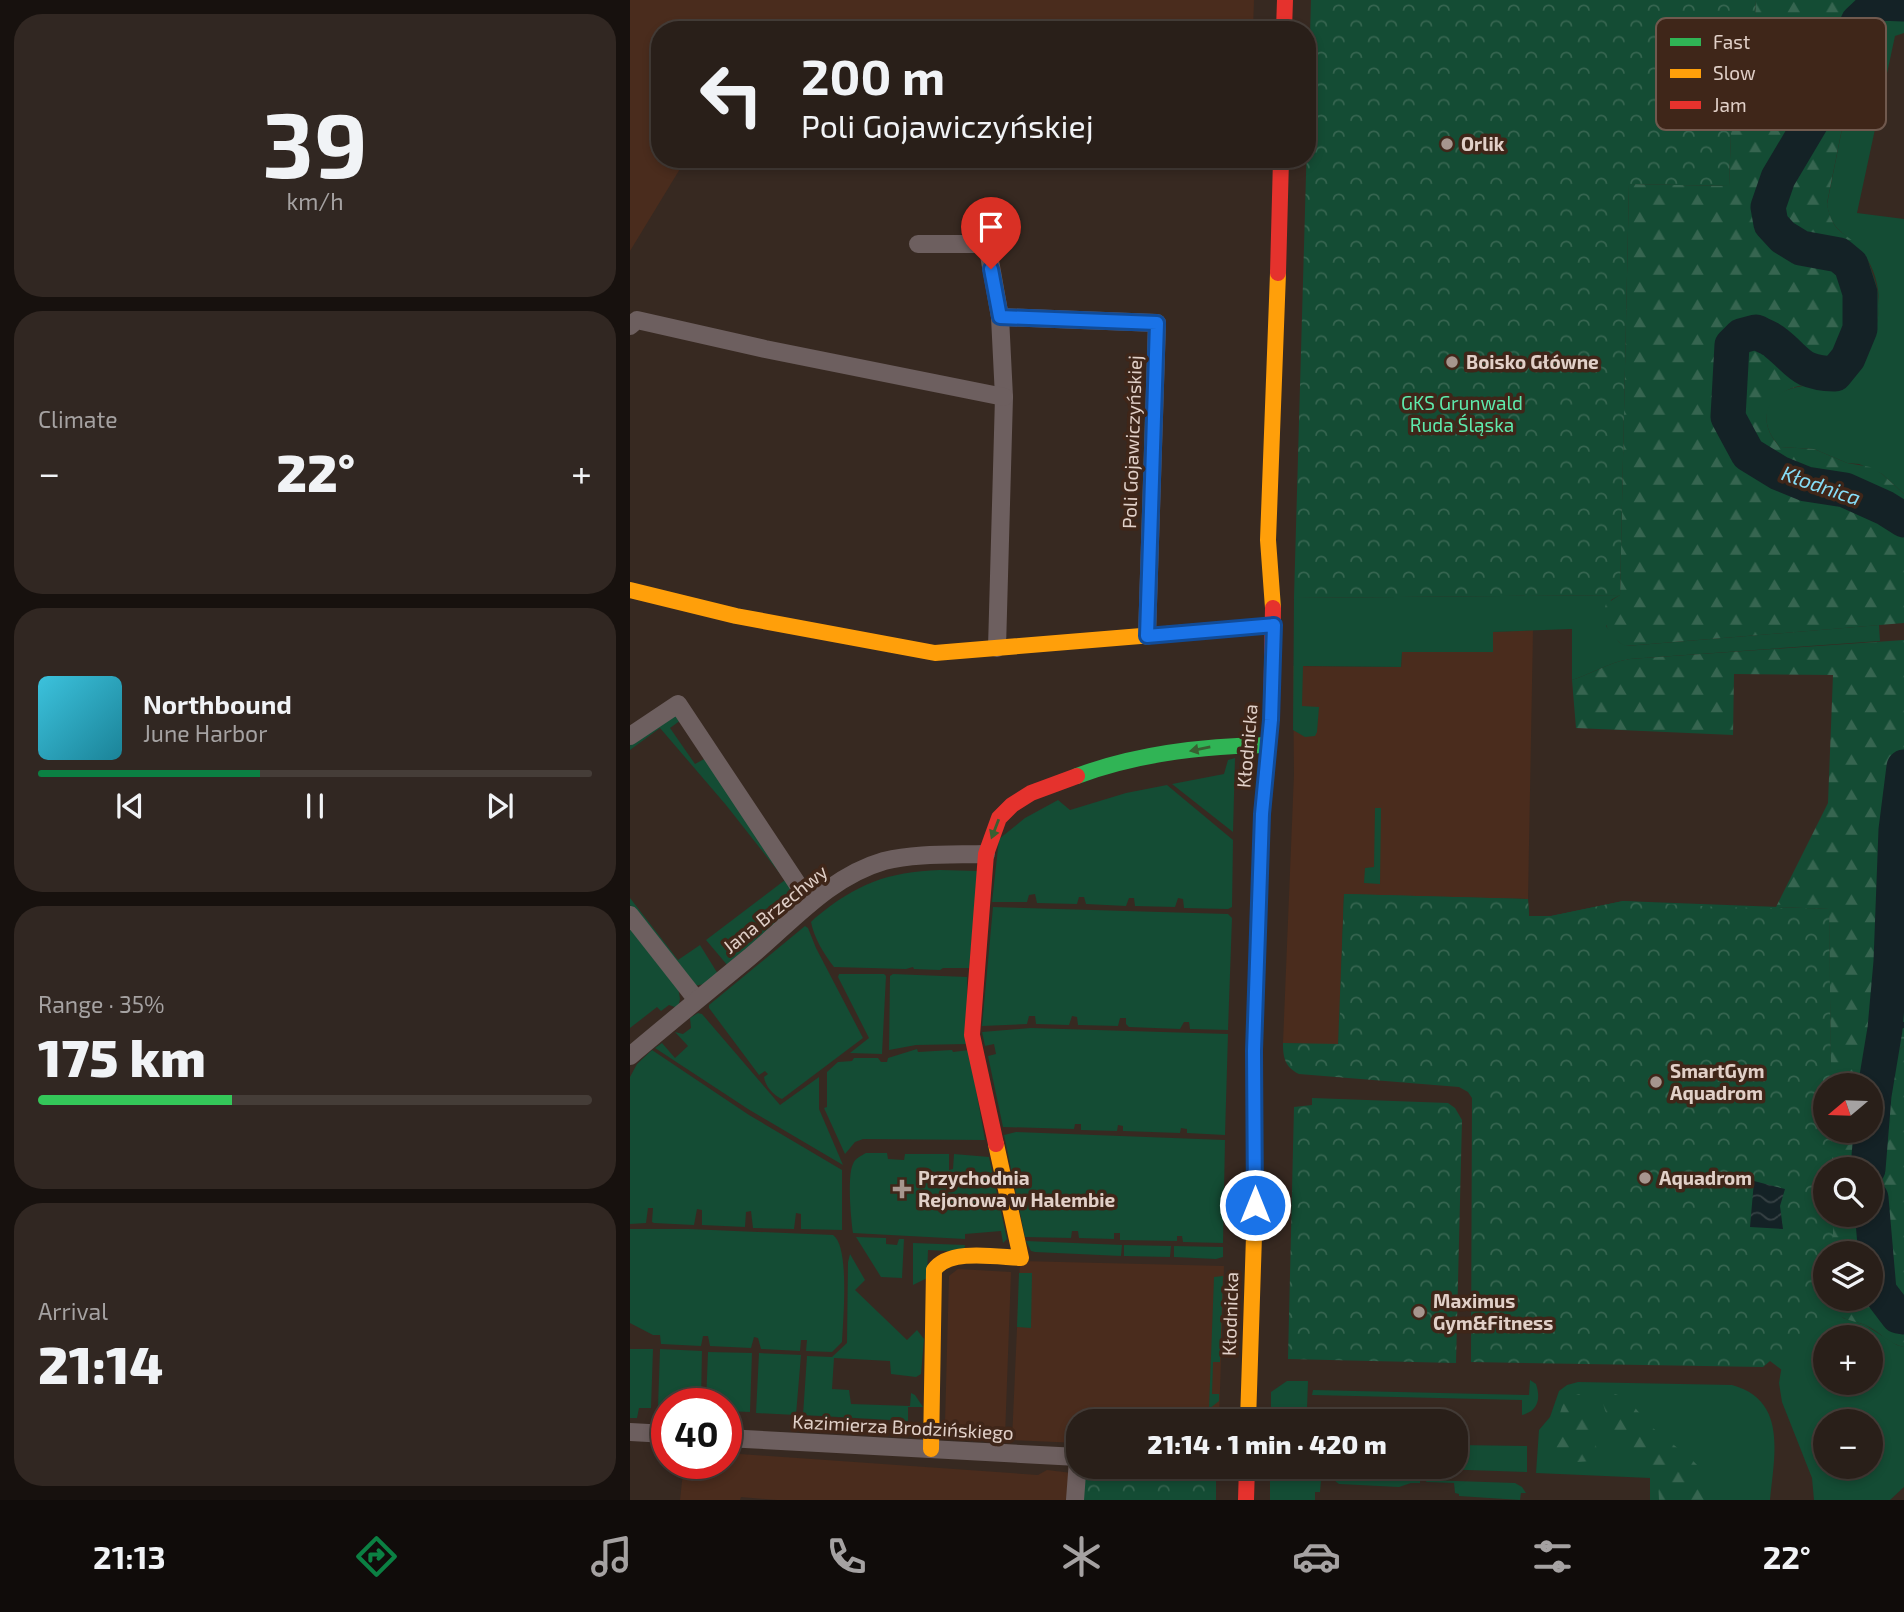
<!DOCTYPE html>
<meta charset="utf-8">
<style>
body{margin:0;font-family:"Exo 2",sans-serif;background:#312722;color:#f1f3f6;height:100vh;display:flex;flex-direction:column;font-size:26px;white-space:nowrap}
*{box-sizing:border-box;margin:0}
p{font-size:23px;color:#a5a2a2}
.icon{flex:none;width:38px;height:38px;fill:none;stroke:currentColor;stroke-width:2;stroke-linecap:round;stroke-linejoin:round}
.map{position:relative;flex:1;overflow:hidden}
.side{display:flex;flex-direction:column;gap:14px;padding:14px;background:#17110e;width:630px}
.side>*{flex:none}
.hud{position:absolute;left:21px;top:21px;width:665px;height:147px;border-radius:28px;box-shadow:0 4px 10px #0003,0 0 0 2px #453d38;background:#291f19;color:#f1f3f6;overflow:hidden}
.needle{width:46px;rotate:251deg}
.fabs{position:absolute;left:1183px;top:1073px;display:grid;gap:14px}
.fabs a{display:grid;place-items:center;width:70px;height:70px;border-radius:50%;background:#291f19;box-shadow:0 4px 10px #0003,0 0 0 2px #453d38;font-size:35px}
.speed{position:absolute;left:21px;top:1388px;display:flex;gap:14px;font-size:35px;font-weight:700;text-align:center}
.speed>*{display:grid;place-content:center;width:91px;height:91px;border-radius:50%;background:#291f19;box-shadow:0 4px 10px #0003,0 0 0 2px #453d38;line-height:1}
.speed .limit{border:10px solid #d22;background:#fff;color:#111}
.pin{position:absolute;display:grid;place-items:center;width:60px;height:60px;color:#fff;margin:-72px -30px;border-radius:50% 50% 50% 0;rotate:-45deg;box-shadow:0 0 7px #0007}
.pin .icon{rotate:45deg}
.me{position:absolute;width:77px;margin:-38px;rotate:0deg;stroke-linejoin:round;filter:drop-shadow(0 0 5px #0008)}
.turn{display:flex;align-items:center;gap:24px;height:147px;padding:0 35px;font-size:32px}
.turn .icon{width:91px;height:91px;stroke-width:2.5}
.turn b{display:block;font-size:49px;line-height:60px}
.big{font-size:52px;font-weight:800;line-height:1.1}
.side .card{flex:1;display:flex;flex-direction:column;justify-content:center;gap:10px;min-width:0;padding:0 24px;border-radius:28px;background:#312722}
.side .dial{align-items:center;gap:0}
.dial b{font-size:91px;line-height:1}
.song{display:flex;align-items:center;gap:21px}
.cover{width:84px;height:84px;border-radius:10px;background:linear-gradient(135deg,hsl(190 70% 55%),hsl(190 70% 35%))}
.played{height:7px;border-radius:4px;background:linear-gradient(90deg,#0b8043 40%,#453d38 40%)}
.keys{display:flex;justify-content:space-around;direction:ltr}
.heat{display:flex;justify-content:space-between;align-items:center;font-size:38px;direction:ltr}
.charge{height:10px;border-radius:5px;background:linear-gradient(90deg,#34c759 35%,#453d38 0)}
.trip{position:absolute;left:436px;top:1409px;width:402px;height:70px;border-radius:28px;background:#291f19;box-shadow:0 4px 10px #0003,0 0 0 2px #453d38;font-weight:800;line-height:70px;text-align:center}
.tabs{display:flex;height:112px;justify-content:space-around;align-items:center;background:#100c0a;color:#a5a2a2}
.tabs .icon{width:49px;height:49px}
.tabs .selected{color:#0b8043}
.tabs b{font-size:32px;color:#f1f3f6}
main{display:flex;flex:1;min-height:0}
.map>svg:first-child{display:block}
.built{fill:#4a2c1d}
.grass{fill:#144c34;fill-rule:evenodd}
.forest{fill:url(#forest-firs)}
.wetland{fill:url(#wetland-marsh)}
.park{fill:url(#park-crowns)}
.water{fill:url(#water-waves)}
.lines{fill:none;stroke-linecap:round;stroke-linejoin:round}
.stream{stroke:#142226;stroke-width:6}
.river{stroke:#142226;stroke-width:35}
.street{stroke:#6d5f5f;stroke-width:18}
.fast{stroke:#30b455;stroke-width:16}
.slow{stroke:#ff9f0a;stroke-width:16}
.jam{stroke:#e5322d;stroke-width:16}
.oneway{fill:#395f31}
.route-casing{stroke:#114b97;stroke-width:18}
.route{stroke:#1a73e8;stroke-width:12}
.poi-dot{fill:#a6968e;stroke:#3f2619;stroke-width:2.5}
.labels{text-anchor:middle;stroke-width:7;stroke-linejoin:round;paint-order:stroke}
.poi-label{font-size:19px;font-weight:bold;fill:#e1d0c8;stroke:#3f2619;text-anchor:start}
.park-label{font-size:19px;fill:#5eeaac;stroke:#3f2619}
.street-label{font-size:19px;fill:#e1d0c8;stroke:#3f2619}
.water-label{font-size:21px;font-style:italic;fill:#86dcf6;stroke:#3f2619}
.key{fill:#3f2619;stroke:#70594e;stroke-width:2}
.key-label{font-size:19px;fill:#e1d0c8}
</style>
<main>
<section class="side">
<div class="card dial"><b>39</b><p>km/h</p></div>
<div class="card"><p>Climate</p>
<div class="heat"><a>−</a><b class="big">22°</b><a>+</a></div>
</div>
<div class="card">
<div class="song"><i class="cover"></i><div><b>Northbound</b><p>June Harbor</p></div></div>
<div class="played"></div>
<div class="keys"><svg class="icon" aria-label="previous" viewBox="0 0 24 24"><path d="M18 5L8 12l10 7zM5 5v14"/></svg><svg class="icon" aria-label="pause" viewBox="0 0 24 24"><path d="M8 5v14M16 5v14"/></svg><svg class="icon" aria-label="next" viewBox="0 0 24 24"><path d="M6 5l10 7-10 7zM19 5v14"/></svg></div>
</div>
<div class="card"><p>Range · 35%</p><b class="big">175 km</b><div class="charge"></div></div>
<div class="card"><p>Arrival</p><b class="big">21:14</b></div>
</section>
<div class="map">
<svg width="1274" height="1500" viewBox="0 0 1274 1500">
<defs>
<pattern id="forest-firs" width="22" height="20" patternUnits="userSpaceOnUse" patternTransform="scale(1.75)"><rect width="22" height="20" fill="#144c34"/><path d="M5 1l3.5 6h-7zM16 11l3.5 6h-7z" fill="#366550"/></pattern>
<pattern id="wetland-marsh" width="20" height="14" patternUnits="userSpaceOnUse" patternTransform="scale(1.75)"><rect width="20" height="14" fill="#144c34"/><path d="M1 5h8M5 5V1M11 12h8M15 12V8" fill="none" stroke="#366550"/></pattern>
<pattern id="park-crowns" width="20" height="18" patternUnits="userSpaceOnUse" patternTransform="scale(1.75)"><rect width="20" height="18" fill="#144c34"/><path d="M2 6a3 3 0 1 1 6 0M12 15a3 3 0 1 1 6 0" fill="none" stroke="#366550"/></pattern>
<pattern id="water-waves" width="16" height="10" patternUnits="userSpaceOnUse" patternTransform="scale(1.75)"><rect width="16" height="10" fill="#142226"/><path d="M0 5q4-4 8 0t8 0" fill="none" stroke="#364144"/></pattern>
</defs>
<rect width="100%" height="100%" fill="#372921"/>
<g class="built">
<polygon points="0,0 624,0 623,30 30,30 30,159 56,159 0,251"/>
<polygon points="903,630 898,899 714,895 709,1045 653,1043 664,774 663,666 771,667 772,652 863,652 863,632"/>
<polygon points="390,1261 594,1266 589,1421 448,1421 448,1443 382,1440"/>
<polygon points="328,1269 381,1272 375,1437 326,1435 319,1431 315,1423 319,1276"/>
<polygon points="96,1453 408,1475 417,1470 442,1473 440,1500 147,1500 111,1497 110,1500 50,1500 54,1463 96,1463"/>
</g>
<g class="grass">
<path d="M1253 13 1274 15V33L1265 36 1227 213 1274 219V494L1252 474 1229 464 1217 463 1184 449 1150 447C1127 423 1133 394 1167 387 1180 384 1196 387 1209 382 1222 376 1229 361 1236 350 1256 319 1253 272 1227 246 1211 230 1201 229 1197 204L1232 29Z"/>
<path d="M990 595 981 600 976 626 989 642 996 646 1249 625 1250 641 1000 659C979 662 962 674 942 680V629L863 632V652H772L771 667 673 666 672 706 689 707 687 732 685 736 675 737 663 730 664 598Z"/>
<polygon points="38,716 48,716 51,720 40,728 65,764 76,758 164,892 165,905 98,966 76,940 155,880 96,805 30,728 0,750 0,742"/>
<polygon points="605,758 603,832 542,784 594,774 598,760"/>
<polygon points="537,785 603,840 602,907 598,909 554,908 553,899 548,898 545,907 505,906 504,898 499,898 496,906 456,904 454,897 449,897 447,904 407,903 405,894 399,895 397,902 362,902 369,839 395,818 428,800 440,810 496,793"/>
<polygon points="745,808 751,808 750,884 734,883 735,868 744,867"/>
<path d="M310 870 348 871 339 968H313L310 970 284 969 283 967 276 969 204 967C194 954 184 938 181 922L185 918C226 884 257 872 310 870Z"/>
<path d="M714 894 898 899 899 916H921L993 901 1199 909 1201 1085H1195V1130L1202 1131V1169H1195V1214L1203 1215V1253H1195V1298L1203 1299 1204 1305 1213 1318 1235 1325 1267 1345 1274 1347V1487L1260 1500H1184L1182 1478 1152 1402 1149 1383 1189 1140 743 1073 708 1045ZM1195 1337H1241V1382H1195ZM1195 1421H1241V1466H1195Z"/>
<polygon points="0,898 48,960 70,945 88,974 75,984 64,986 0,905"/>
<polygon points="363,907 598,914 602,918 598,1030 560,1029 559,1022 554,1022 550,1029 499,1027 496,1024 496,1018 490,1018 488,1026 448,1025 447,1017 442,1016 439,1025 406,1024 405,1016 399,1016 397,1024 352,1026"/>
<polygon points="0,923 48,987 50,999 48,1008 39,1005 31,1011 27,1007 0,1028"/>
<path d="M175 926 178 928 186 948 233 1038 152 1099C144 1096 135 1086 134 1077L138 1074 135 1071 129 1075 79 1008V1005Z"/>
<polygon points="209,974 254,974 256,976 252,1054 220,1053 239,1038 208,977"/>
<polygon points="263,974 337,977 337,1044 286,1045 259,1050 260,976"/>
<polygon points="68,1013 72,1014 150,1105 189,1077 189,1109 213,1165 118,1109 25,1048 32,1043 45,1058 58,1046 45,1032 53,1034 61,1028 60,1018"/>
<polygon points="401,1028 598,1034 595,1135 557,1133 557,1129 551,1128 550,1133 493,1131 493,1126 488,1125 487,1131 451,1130 451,1124 445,1124 444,1129 373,1127 358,1056 366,1054 364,1044 355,1046 352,1032"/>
<polygon points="287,1049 288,1052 322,1050 323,1052 339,1050 355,1140 233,1139 225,1142 215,1154 194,1108 197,1107 197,1072 208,1062 222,1061 224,1058 248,1058 251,1062 257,1062 258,1058"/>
<polygon points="22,1050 119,1115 212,1170 212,1230 171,1229 171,1214 166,1213 164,1229 123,1228 121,1211 116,1212 115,1227 72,1225 72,1210 67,1209 64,1225 24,1223 22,1222 23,1208 18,1208 16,1223 0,1224 0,1077 7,1064"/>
<polygon points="386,1132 595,1140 593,1243 553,1242 552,1236 547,1236 547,1241 490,1240 490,1233 484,1233 484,1239 449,1238 448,1231 442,1231 441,1238 395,1237 374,1135"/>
<path d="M236 1153H257L258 1159 274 1160 275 1154H319V1170L323 1169 324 1154 359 1157 377 1239 373 1243 371 1231 335 1234V1239L223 1233C221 1219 217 1176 223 1164 225 1158 231 1156 236 1153Z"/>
<path d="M0 1229H59L203 1235C220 1246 213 1321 212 1342L202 1352 176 1351 177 1340H171L170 1351 131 1349 128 1338 124 1337 121 1348 80 1346 78 1336H73L71 1346 31 1344 30 1335H23L0 1323Z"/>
<polygon points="226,1237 256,1238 256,1244 267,1245 269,1239 274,1239 272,1278 251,1277"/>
<polygon points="396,1241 492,1245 491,1256 405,1252 401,1251"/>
<polygon points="283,1243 335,1245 334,1252 298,1250 297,1278 283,1285"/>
<polygon points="494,1245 541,1246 540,1257 494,1256"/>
<polygon points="544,1246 593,1247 593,1257 586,1259 544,1257"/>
<polygon points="220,1254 235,1280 225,1290 277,1340 287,1330 294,1339 291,1374 286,1377 261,1374 260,1361 204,1358 202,1389 219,1390 221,1404 280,1406 281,1393 285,1395 293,1407 278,1407 278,1421 173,1415 177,1356 202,1357 217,1343 218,1262"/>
<polygon points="389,1273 402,1273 401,1328 387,1327"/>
<polygon points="593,1276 590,1362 583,1362 582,1394 589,1394 589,1401 579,1409 584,1277"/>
<polygon points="0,1349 23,1349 21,1408 9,1408 7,1418 0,1418"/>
<polygon points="30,1349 72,1351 71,1403 37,1404 37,1407 28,1407"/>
<polygon points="78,1352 122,1353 120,1412 96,1411 96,1404 76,1403"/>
<polygon points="129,1353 171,1355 166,1415 126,1413"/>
<path d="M900 1380 906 1384C911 1399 908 1411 892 1415V1400L682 1395 683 1390 899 1395Z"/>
<polygon points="657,1381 678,1381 677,1409 668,1410 668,1421 641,1421 641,1392"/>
<path d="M948 1382 1102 1385C1158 1400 1144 1456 1140 1500H1020V1478L906 1473 909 1430 920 1417 929 1391 937 1385Z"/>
<polygon points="826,1445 897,1446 897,1472 749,1467 826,1466"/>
<polygon points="698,1475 790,1479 790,1483 781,1483 769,1487 709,1484"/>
<polygon points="640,1478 691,1480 690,1492 685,1492 685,1500 640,1500"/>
<polygon points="797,1480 885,1483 892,1487 896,1493 891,1493 890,1500 829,1496 829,1494 825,1493 824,1483 796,1482"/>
</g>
<g class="forest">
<path d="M1126 0H1274V15L1253 13 1232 29 1197 203C1202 237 1219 231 1234 253 1239 261 1241 270 1244 278 1254 307 1248 329 1234 355 1232 359 1230 365 1227 369 1209 391 1183 380 1162 388 1132 400 1129 425 1150 447L1184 449 1217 463 1240 467 1252 474 1274 494V623L995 646C980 637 970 622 976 604L990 595 999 184 1099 186 1103 81 1121 80Z"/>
<path d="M1274 640V752L1265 827 1259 965 1253 1028 1241 1119V1085H1201L1199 909 1146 907 1198 803 1203 675 1104 674 1103 735 946 728 942 680C962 674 979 662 1000 659Z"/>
<polygon points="1274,784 1274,1010 1259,1003 1268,828"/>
<polygon points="1274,1046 1274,1315 1269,1315 1251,1290 1241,1180 1251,1062"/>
<polygon points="1202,1131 1240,1131 1236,1169 1202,1169"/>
<path d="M1203 1215H1241L1248 1291 1267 1317 1274 1318V1347C1259 1344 1249 1331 1235 1325 1225 1321 1212 1320 1205 1312L1203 1299 1241 1298V1253H1203Z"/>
<path d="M979 1393C996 1394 1007 1410 1017 1422 1040 1447 1080 1462 1085 1500H1029L1028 1479 1021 1467C1013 1462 1002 1464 995 1458 991 1455 990 1448 989 1443 985 1428 971 1409 973 1397Z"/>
<path d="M949 1394 957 1400 959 1419 967 1450 963 1460C953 1463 933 1463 924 1457 918 1444 925 1437 928 1424 931 1409 931 1399 949 1394Z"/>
</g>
<polygon class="wetland" points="1259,1003 1274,1010 1274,1046 1251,1062"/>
<g class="park">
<polygon points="681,0 1126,0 1121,80 1103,81 1099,186 999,184 990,595 664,598"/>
<path d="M714 894 898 899 899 916H921L993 901 1087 907 1199 909 1201 1085H1195V1130L1202 1131V1169H1195V1214L1203 1215V1253H1195V1298L1203 1299 1204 1305 1167 1340 1152 1370 1140 1361 1133 1367 841 1362 842 1098 838 1092 829 1087 669 1074C655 1067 653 1058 653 1043L709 1044Z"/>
<polygon points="682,1098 818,1103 825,1108 832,1120 826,1363 658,1359 664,1107 682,1105"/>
<polygon points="451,1472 503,1472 586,1481 586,1500 452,1500"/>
</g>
<polygon class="water" points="1124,1181 1155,1189 1150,1206 1153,1229 1120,1227"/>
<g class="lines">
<polyline class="stream" points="1255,1029 1274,1025"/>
<g class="river">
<path d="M1274 4 1248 3 1228 22 1183 119 1148 178 1138 207 1141 224 1153 237 1171 248 1209 255 1221 265 1230 293V329L1218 358 1205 374C1169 373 1170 362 1146 343 1141 338 1132 335 1126 332L1111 336 1102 345 1098 417 1118 454 1149 473 1176 484 1215 490 1255 508 1274 520"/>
<polyline points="1238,1169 1244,1095 1255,1029 1261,962 1266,830 1274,767"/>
<polyline points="1241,1198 1249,1291 1268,1316 1274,1317"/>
</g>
<g class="street">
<polyline points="288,244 357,244 370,317 374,397 367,648"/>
<polyline points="370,317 527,323 517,636"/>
<polyline points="0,326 7,320 135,349 374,397"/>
<polyline points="0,736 48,704 180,903"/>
<polyline points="0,915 66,999"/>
<path d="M0 1056C38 1024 77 992 116 960 159 925 198 877 254 861 286 853 322 855 356 854"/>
<polyline points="0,1432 37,1434"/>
<polyline points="96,1438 448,1457"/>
<polyline points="590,1466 616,1469"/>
<polyline points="445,1500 448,1460"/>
</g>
<path class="fast" d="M447 776C508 753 573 746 637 745"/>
<g class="slow">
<polyline points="0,590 106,616 305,653 644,625"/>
<polyline points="643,608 638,540 648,273"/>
<polyline points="618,1421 625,1205 624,1051 629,906"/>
<path d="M301 1449 304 1270C319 1248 367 1257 391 1258L366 1144"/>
</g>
<g class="jam">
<polyline points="654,30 655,0"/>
<polyline points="648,273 651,159"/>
<polyline points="629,906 632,814 641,720 643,608"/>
<polyline points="366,1144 342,1035 356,854 369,818 382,805 401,793 447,776"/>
<polyline points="616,1500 617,1466"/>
</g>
</g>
<defs><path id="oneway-solid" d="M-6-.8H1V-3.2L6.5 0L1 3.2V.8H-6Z" transform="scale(1.75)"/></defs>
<g class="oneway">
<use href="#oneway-solid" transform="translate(570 749) rotate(169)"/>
<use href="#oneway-solid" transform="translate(365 829) rotate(111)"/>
</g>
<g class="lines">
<defs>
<polyline id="route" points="361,269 370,317 527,323 517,636 644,625 641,720 632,814 624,1051 625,1205"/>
</defs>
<use href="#route" class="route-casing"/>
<use href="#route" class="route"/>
</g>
<g class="poi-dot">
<circle cx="817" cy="144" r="7"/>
<circle cx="822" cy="362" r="7"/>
<circle cx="1026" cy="1082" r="7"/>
<circle cx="1015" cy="1178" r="7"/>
<path d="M268.5 1178.5h7v7h7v7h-7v7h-7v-7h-7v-7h7z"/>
<circle cx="789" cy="1312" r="7"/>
</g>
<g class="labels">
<g class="poi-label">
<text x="831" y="151">Orlik</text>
<text x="836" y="369">Boisko Główne</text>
<text x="1040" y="1078">SmartGym<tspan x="1040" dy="22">Aquadrom</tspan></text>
<text x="288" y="1185">Przychodnia<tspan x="288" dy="22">Rejonowa w Halembie</tspan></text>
<text x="1029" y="1185">Aquadrom</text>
<text x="803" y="1308">Maximus<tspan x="803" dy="22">Gym&amp;Fitness</tspan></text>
</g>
<g class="park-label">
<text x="832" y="410">GKS Grunwald<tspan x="832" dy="22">Ruda Śląska</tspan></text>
</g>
<g class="street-label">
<text transform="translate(502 442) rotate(-88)" y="7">Poli Gojawiczyńskiej</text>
<text transform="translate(617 746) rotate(-85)" y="7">Kłodnicka</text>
<text transform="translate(145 909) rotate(-39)" y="7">Jana Brzechwy</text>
<text transform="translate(600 1314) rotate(-88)" y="7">Kłodnicka</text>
<text transform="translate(273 1427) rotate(3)" y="7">Kazimierza Brodzińskiego</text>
</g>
<g class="water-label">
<text transform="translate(1191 486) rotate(19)" y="7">Kłodnica</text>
</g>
</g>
<rect x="1026" y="18" width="230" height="112" rx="10" class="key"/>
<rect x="1040" y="38" width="31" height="8" fill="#30b455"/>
<rect x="1040" y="69" width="31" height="9" fill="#ff9f0a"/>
<rect x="1040" y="101" width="31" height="8" fill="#e5322d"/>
<g class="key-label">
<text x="1083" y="49">Fast</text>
<text x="1083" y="80">Slow</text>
<text x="1083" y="112">Jam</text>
</g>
</svg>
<div class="fabs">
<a><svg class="needle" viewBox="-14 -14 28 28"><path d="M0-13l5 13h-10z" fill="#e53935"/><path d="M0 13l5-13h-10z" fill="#a5a2a2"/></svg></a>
<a><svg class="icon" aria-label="search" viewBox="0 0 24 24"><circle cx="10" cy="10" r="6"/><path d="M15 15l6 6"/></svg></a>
<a><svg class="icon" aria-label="layers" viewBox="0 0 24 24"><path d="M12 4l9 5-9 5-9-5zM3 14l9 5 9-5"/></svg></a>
<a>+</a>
<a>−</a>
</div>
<div class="speed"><div class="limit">40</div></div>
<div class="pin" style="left:361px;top:269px;background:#d93025"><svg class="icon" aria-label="arrive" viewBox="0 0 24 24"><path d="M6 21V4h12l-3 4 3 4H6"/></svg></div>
<svg class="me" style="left:625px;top:1205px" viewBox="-20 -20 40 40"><circle r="17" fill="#1a73e8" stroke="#fff" stroke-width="3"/><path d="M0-11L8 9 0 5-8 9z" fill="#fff"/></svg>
<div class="trip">21:14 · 1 min · 420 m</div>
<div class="hud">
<div class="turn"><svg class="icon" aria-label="left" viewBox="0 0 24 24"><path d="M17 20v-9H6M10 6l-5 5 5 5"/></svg><div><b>200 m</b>Poli Gojawiczyńskiej</div></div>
</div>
</div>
</main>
<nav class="tabs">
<b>21:13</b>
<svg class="icon selected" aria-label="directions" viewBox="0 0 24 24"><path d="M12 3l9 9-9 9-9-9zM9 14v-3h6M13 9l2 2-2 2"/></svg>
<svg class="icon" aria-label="music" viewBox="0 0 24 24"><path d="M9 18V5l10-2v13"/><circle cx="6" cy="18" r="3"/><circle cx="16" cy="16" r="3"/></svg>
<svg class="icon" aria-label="phone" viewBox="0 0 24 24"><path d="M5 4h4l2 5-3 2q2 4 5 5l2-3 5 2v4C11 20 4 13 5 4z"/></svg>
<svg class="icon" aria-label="climate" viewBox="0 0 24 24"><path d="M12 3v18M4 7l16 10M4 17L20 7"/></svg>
<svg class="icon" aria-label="car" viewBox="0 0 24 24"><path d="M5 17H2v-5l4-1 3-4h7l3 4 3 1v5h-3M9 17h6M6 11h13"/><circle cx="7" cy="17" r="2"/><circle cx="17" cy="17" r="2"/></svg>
<svg class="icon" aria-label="filters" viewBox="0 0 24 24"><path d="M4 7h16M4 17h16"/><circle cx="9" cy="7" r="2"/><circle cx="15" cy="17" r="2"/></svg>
<b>22°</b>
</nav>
